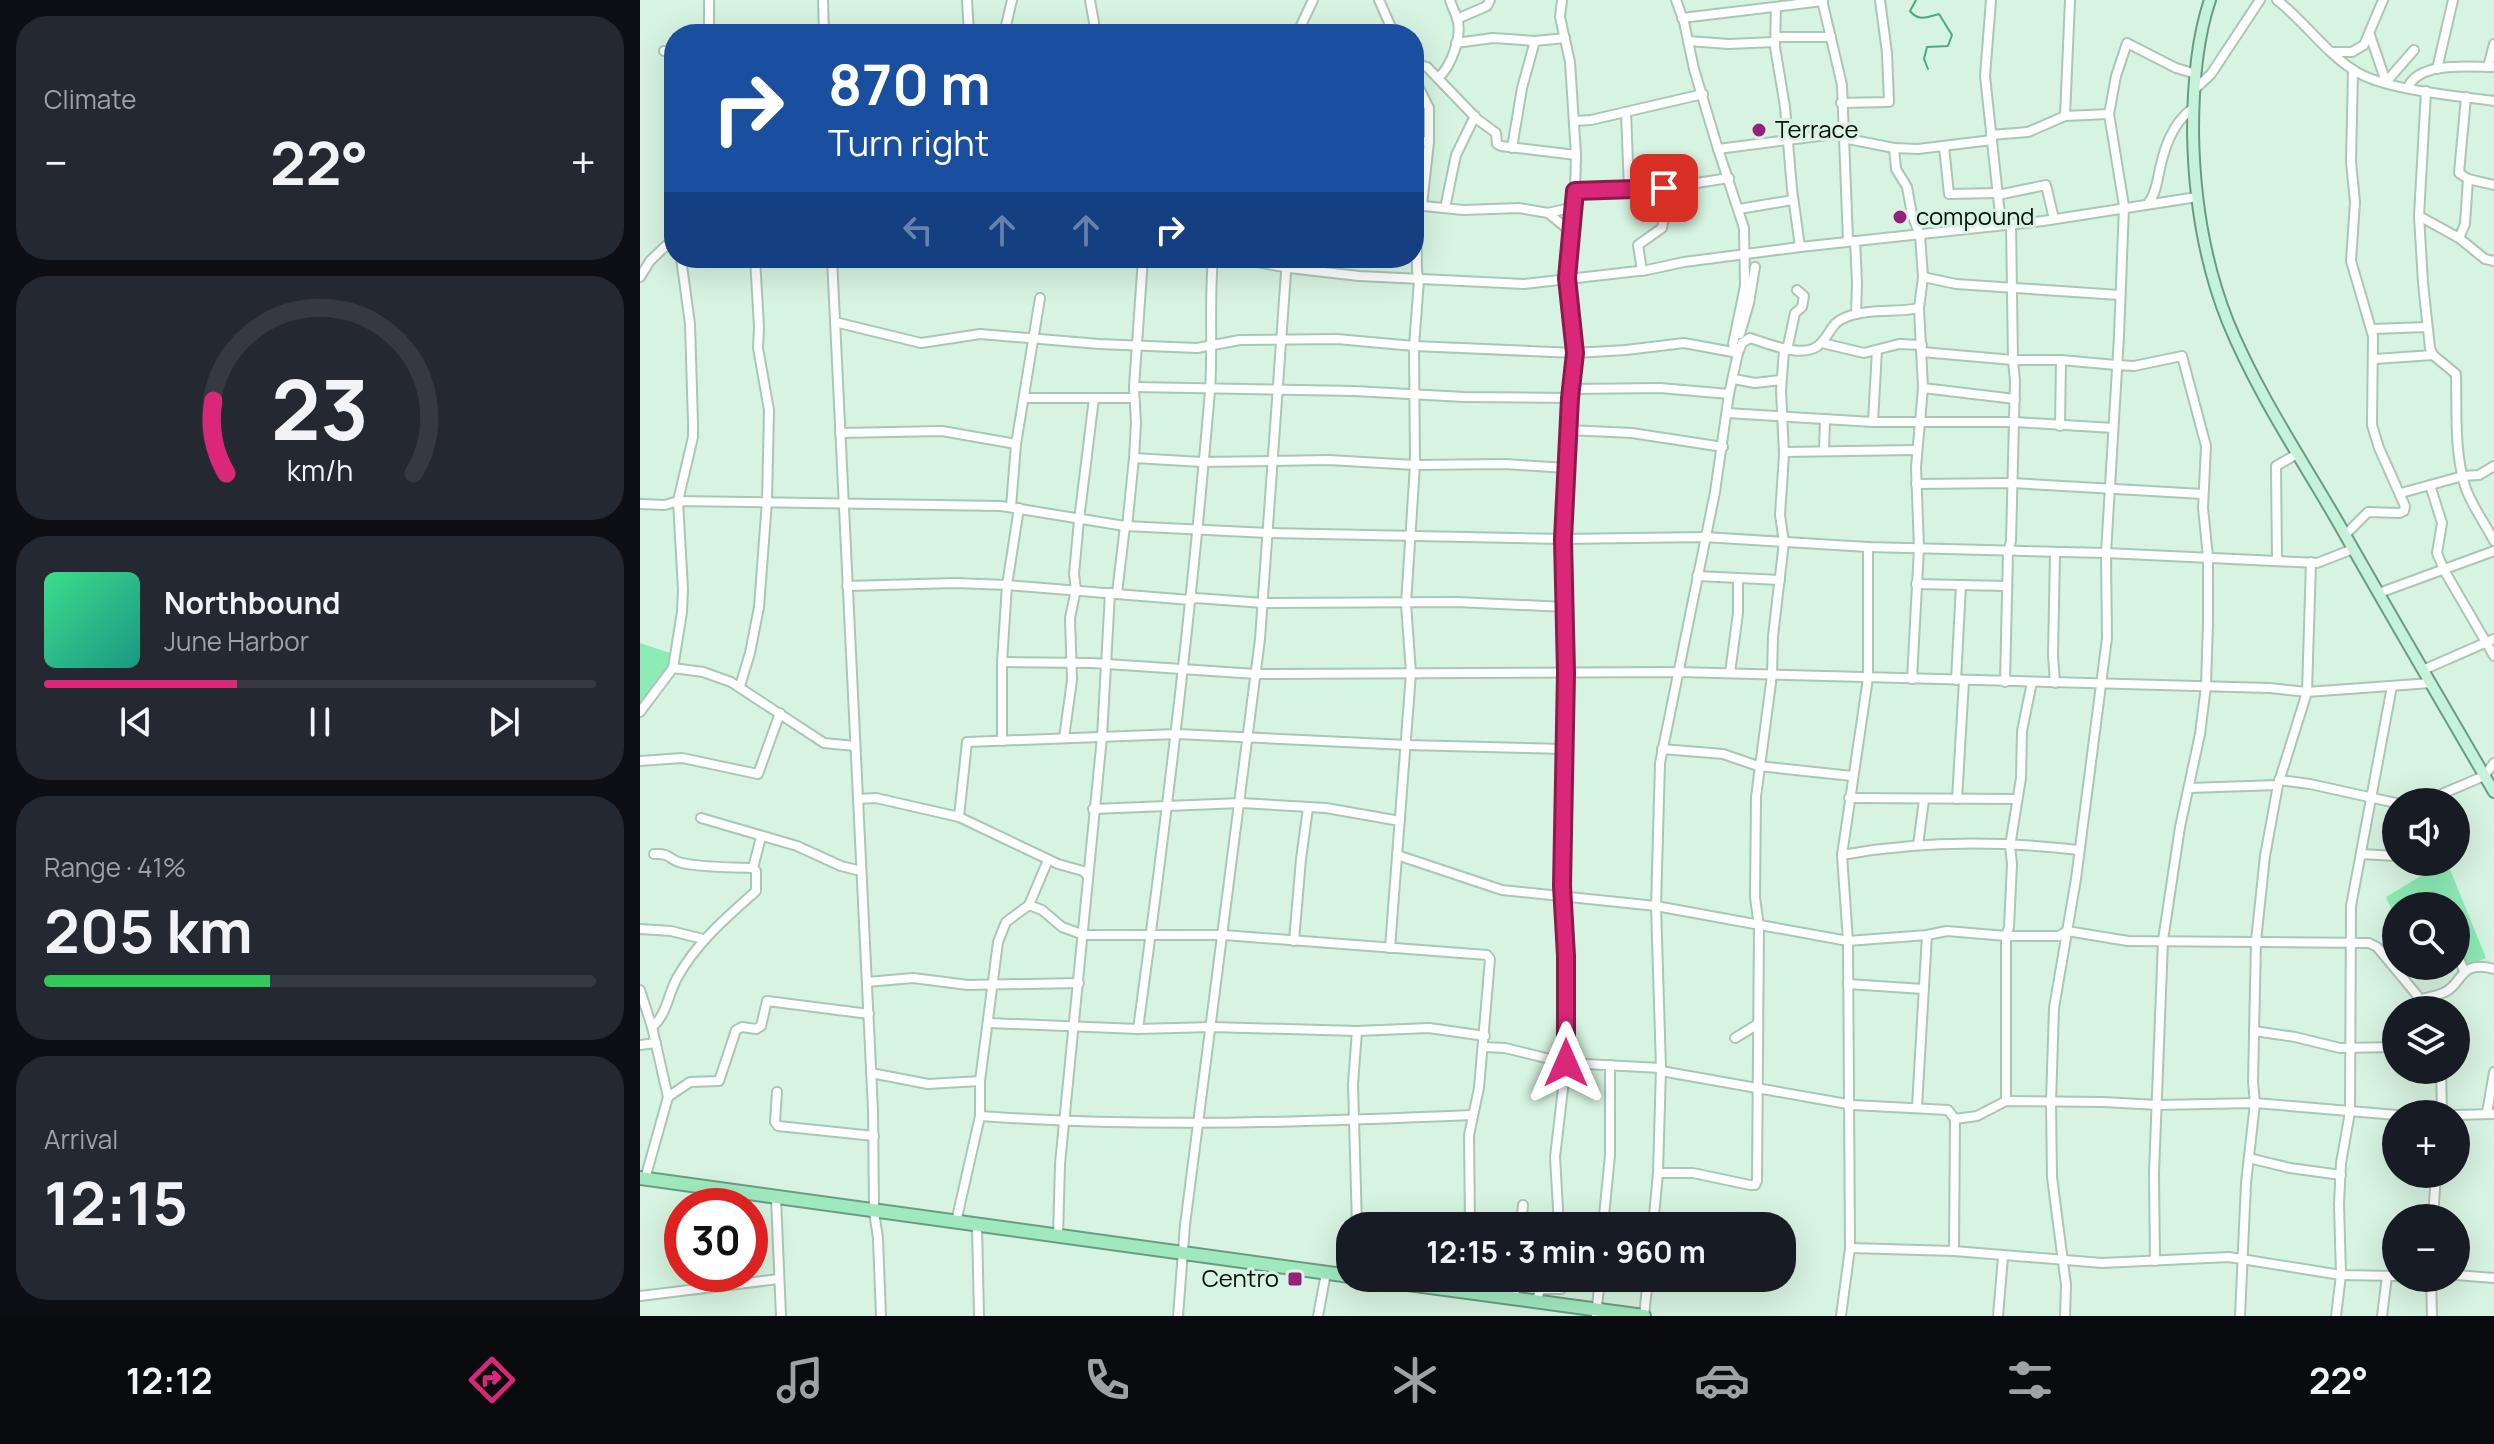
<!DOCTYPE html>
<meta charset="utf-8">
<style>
body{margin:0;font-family:Manrope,sans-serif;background:#242831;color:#f1f3f6;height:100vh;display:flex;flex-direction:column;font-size:30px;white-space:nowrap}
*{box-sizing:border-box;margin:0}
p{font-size:26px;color:#9ea1a6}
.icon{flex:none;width:44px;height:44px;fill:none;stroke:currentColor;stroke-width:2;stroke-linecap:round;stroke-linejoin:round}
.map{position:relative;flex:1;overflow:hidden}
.sheet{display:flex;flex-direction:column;gap:16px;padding:16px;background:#0d0f14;width:640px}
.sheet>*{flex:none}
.guide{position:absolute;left:24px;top:24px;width:760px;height:244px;border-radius:32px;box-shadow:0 8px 32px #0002;background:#1a4fa0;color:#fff;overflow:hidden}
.fabs{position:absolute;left:1742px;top:788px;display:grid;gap:16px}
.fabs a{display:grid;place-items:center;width:88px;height:88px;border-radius:50%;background:#171b24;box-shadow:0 8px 32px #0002;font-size:40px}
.speed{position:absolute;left:24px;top:1188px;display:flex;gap:16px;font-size:40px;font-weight:700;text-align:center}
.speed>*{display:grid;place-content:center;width:104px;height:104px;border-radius:50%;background:#171b24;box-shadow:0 8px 32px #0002;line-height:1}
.speed .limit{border:12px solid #d22;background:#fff;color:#111}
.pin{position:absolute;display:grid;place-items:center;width:68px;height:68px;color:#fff;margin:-34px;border-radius:16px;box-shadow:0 4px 12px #0006}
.me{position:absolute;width:88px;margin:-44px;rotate:0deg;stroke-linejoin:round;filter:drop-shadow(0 0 6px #0008)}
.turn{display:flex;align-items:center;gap:28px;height:168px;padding:0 32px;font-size:36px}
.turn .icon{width:104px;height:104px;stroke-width:2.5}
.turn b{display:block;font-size:56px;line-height:68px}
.lanes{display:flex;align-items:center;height:76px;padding:0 32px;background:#0003;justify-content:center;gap:40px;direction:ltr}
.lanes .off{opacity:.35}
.big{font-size:60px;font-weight:700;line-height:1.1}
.sheet .card{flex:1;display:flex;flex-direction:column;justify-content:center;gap:12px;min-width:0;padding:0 28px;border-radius:32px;background:#242831}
.sheet .dial{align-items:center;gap:0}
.dial svg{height:208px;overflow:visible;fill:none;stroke:#363941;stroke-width:7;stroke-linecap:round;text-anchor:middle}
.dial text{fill:#f1f3f6;stroke:none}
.song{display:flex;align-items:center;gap:24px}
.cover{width:96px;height:96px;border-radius:12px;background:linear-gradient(135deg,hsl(150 70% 55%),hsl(170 70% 35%))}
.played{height:8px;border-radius:4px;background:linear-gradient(90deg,#db2777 35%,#363941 35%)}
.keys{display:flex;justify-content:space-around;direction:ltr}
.heat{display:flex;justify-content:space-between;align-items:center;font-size:44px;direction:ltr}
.charge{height:12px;border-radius:6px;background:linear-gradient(90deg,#34c759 41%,#363941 0)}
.trip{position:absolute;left:696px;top:1212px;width:460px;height:80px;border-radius:32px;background:#171b24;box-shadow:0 8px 32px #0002;font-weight:700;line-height:80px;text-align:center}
.dock{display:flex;height:128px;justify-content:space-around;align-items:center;background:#090b0e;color:#9ea1a6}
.dock .icon{width:56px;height:56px}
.dock .active{color:#db2777}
.dock b{font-size:36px;color:#f1f3f6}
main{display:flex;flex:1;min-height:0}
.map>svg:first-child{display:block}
.green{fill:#8debb6}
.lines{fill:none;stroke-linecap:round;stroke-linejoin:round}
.stream{stroke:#49ac79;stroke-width:2}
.minor-casing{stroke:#aac6b5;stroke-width:12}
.major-casing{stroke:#6a9d80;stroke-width:14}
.highway-casing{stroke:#6a9d80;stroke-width:16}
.minor{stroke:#fff;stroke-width:8}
.major{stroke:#c6f2d9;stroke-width:10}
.highway{stroke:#a0e9bf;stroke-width:12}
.route-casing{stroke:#8e194d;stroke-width:20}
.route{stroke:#db2777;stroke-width:14}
.poi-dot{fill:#95207d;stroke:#d7f3e1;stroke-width:3}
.labels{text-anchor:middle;stroke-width:6;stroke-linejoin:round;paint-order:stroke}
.poi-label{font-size:24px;fill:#060f0a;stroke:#d7f3e1;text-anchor:start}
</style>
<main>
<section class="sheet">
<div class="card"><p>Climate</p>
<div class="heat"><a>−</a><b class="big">22°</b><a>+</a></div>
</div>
<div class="card dial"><svg viewBox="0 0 100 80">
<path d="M14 69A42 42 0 1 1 86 69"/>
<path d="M14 69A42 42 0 0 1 9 41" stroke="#db2777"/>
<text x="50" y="56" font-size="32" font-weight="700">23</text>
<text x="50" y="72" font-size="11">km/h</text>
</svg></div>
<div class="card">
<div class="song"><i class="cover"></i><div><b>Northbound</b><p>June Harbor</p></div></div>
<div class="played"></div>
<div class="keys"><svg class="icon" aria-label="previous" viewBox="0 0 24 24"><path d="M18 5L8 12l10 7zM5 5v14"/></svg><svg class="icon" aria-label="pause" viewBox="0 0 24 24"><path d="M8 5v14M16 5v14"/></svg><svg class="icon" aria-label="next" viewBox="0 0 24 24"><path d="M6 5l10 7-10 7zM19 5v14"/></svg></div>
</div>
<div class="card"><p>Range · 41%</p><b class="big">205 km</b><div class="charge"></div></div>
<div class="card"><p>Arrival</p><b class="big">12:15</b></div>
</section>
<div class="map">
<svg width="1854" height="1316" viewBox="0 0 1854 1316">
<rect width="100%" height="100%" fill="#d7f3e1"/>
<g class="green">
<polygon points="0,643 33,654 30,669 0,709"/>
<polygon points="1804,862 1807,862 1846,958 1826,966 1816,942 1816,906 1800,906 1793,892 1789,896 1793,906 1756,906 1756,919 1746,897"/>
</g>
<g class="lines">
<path class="stream" d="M1276 0 1270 11C1279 22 1287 17 1299 14L1312 35 1308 46 1287 47 1284 59 1288 69"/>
<defs>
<g id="minor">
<polyline points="69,0 69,34"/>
<polyline points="183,0 184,34"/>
<polyline points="327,0 329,34"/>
<polyline points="450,0 456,34"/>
<polyline points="739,0 754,34"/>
<polyline points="1182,0 1202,85 1208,241"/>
<polyline points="1351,0 1345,76 1361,224"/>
<path d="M1637 0C1664 21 1686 53 1715 71 1744 90 1818 96 1854 101"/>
<polyline points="1136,7 1135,47 1145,107 1152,189 1160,247"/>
<polyline points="1042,18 1183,1"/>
<polyline points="817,19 847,6 850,0"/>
<polyline points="364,34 372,0"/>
<polyline points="518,34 518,30"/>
<polyline points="657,34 673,0"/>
<polyline points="1730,35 1746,82 1774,50"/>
<polyline points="1137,37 1191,37"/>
<polyline points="1048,41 1089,44 1135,42"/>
<polyline points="816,43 853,38 895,41 925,38"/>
<polyline points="24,51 34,52"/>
<polyline points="1692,52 1712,52 1724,45 1743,0"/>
<polyline points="1848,67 1854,44"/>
<polyline points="774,68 780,65 787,67 837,119 856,133 857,144 861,146 936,155"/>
<polyline points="1797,69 1813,0"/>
<polyline points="774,78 789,108 789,142 782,205"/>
<path d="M798 78C811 67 823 35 817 18 815 12 812 7 810 0"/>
<path d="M1768 87C1780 61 1829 67 1854 67"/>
<polyline points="1555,89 1571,74 1620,0"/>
<polyline points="1786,91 1779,216 1819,238 1845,259 1854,261"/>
<polyline points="1826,97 1819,173 1828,179 1854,185"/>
<polyline points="1201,103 1249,102 1247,53 1240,0"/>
<polyline points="986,112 989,189"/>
<polyline points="1425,116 1430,0"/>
<polyline points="934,121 951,120 1063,94"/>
<polyline points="1351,135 1388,132 1425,116 1469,114"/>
<polyline points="1203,138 1254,148 1278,149 1352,140"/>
<polyline points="774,140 789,142"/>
<polyline points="1304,147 1309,194 1358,193"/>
<polyline points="872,148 882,88 895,41"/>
<polyline points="1254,148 1256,169 1267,187 1272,215 1280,235 1283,277 1279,308 1283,388 1276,467 1279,548 1272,679"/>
<polyline points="1078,149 1203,133"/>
<polyline points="935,191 1024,188 1089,178"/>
<polyline points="1358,195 1406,185 1414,219"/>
<path d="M1509 202C1515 194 1516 187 1518 178 1523 151 1531 124 1553 108"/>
<polyline points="774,205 823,210 879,208 908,213 934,207"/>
<polyline points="805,208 816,155 835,116"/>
<polyline points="1099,209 1153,200"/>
<polyline points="908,213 930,231"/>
<path d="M1779 216 1783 283 1790 348 1793 355 1816 374C1817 410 1814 450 1825 486 1831 505 1845 523 1854 541"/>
<polyline points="1819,238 1825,224 1828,179"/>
<polyline points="1215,241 1217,283 1216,314"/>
<polyline points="192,258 233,1110 234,1212 238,1238 241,1316"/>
<polyline points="595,258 649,268 719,276 884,284 1007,270 1044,262 1160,247 1403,221 1557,197"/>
<polyline points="1002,271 998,245 1022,228 1025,213 1009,212 1021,196 1022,188"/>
<polyline points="0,277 10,261 34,238"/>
<polyline points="1283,277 1316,284 1479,295"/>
<path d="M195 322 281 343 340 334 459 344 557 348 600 340 697 339 774 346 935 353 986 350 1044 343 1098 353 1102 343 1110 338C1127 343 1166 361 1181 343 1194 329 1190 322 1212 315 1234 308 1257 313 1279 308"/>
<polyline points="1732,329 1787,327"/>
<polyline points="1100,334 1109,303 1115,267"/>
<polyline points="1182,343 1224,353 1259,344 1282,345"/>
<polyline points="1147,350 1155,313 1162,307 1164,296 1157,290"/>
<polyline points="1282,352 1373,360 1421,360 1476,365 1494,366 1542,356 1566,446 1563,508 1568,557 1568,622 1566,686 1560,734 1540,827 1523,940 1514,1173 1515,1261"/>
<polyline points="1735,359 1793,355"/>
<polyline points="1094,379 1115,383 1141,380"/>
<polyline points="494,387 714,391 824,397 930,398"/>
<polyline points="1283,388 1375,399"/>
<polyline points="932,389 1020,388 1089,394"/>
<polyline points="385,398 493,398"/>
<polyline points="1087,413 1233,422 1375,422 1473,428"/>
<polyline points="1233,422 1237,350"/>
<polyline points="1420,426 1421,360"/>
<polyline points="928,430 992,433 1083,447"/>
<polyline points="200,433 302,431 376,444"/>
<polyline points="1184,450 1185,419"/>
<polyline points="1144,452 1276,450"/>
<polyline points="494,458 562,462 689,460 775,465 865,464 926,468"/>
<polyline points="1276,484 1372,483 1563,494"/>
<polyline points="1790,485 1802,523 1797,553 1804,570 1854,656"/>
<polyline points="1761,493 1823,476 1839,475 1854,466"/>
<polyline points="0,504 25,505 38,501 361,506 485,526 628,533 923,539 1064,537 1228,547 1466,553 1677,563 1713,549"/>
<polyline points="371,507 376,444 400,298"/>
<polyline points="487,527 494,458 496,423 494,387 503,258"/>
<polyline points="1705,535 1728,512 1760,513 1764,511 1765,506 1739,448 1732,425 1733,336 1711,261 1715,202 1711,162 1713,70"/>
<polyline points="1415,553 1413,655 1415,683"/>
<polyline points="1637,560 1636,466 1657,454"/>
<polyline points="1057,576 1140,580"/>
<polyline points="1276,584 1367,586"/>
<polyline points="207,586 315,583 367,585 550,600 556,598 623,603 817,602 926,607"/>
<polyline points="477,593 485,526"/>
<polyline points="1739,593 1854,551"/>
<polyline points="362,662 452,663 616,674 1039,672 1630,688 1667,692 1791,683"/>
<polyline points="33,668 63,672 91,682 184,743 215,746"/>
<polyline points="1783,670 1854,639"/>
<polyline points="1090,673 1098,613 1098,578"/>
<polyline points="1316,680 1321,585"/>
<polyline points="1365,682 1368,552 1371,541 1375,381 1373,360 1371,223"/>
<polyline points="100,686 110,653 119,607 127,501 129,410 118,348 119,327 115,258"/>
<polyline points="0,712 33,668 42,612 43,589 38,501 53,437 53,423 50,324 41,258"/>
<polyline points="424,738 432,680 430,618 436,589 434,574 439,520 454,398"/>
<polyline points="362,741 362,662 367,585 379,508"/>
<polyline points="1022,749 1083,754 1118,766 1212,776"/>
<polyline points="0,761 42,758 118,774 140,713"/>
<polyline points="1639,780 1670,784 1756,803"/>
<polyline points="1549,788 1638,785"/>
<polyline points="1209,798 1377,799"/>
<polyline points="218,799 236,798 319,817 418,864 443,871 447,875"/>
<polyline points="1317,799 1324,681"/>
<polyline points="1783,802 1844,776 1854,763"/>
<polyline points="453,809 601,803 686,808 760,821"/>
<polyline points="319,817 327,742 537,734 767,745 925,749"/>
<polyline points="61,818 157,846 201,866 221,871"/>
<polyline points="1278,845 1284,800"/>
<path d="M14 854C32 853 28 860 42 863 66 868 89 867 113 868"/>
<polyline points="1721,854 1756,856"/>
<polyline points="757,855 862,890 1016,906 1208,941 1287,935 1307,931 1366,936 1419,936 1427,931 1488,941 1729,943 1737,947 1777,995 1782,1010"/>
<path d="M1202 855C1279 841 1362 841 1439 850"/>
<polyline points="1793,897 1797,906"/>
<polyline points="389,905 402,910 422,927 444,935 584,935 847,955 850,959 839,1088 829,1135 830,1226"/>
<polyline points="0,929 31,931 63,939"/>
<polyline points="654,941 661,859 668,808"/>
<polyline points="750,948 771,673 766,604 775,465 774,346 779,280 777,271 776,205"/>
<polyline points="1816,951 1824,971"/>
<polyline points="227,982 273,978 328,985 439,983"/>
<polyline points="1208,984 1283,989"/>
<polyline points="0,990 12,1027 28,1097 5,1179"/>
<path d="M1779 1000C1787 997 1797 996 1805 992 1823 984 1819 959 1854 969"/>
<polyline points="349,1023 498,1029 572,1027 717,1031 789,1028 845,1036"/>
<path d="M12 1027C27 1015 28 994 37 978 57 942 86 918 116 891V871L113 868 121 837"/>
<path d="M498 1029C527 817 552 605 570 391 573 347 569 302 573 258"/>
<polyline points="1614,1031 1655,1037 1700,1048 1756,1047"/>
<polyline points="1095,1038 1118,1024"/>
<polyline points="0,1045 16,1043"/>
<polyline points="844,1047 865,1048 926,1063 1021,1068"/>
<polyline points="1801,1070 1802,1114"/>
<polyline points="1021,1071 1213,1105 1308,1110 1315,1119 1337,1116 1366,1101 1463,1102 1518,1105 1615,1103 1756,1115"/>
<polyline points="231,1073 288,1084 340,1081"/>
<polyline points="137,1092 135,1122 138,1126 234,1136"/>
<polyline points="28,1097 50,1082 79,1081 96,1030 102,1027 116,1029 121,1026 127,1001 229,1014"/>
<polyline points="1366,1101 1366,936 1369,927 1372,864 1370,846 1381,778 1382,731 1392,682"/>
<polyline points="1277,1107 1287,935"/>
<polyline points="1847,1113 1854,1072"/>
<polyline points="1816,1115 1854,1114"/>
<path d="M340 1116C505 1128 668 1122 833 1115"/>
<polyline points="1609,1158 1650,1168 1701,1175"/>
<polyline points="1018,1173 1053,1173 1110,1185 1115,1185 1117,1181 1119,927 1115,897 1116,797 1132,675 1133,636 1144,542 1140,515 1144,455 1141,390 1144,350"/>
<polyline points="136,1198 141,1316"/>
<polyline points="1793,1218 1796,1174"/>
<polyline points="316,1222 340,1116 340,1081 358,942 366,922 389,905 408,860"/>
<polyline points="337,1226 339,1316"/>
<polyline points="717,1226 713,1084 717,1031"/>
<polyline points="881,1226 883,1205"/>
<polyline points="919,1226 915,1157 926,1063 926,956 922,886 926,673 923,539 930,398 935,353 927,278 930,256 930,231 935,191 936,155 930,62 920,17 922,0"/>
<polyline points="963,1226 970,1155 970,1065"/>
<polyline points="1013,1226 1018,1173 1021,1068 1016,906 1020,763 1075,492 1089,394 1098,353 1093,344 1105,286 1104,228 1078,149 1054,69 1044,22 1036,0"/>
<polyline points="418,1237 420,1164 462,737 470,593"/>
<polyline points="1210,1248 1314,1251 1462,1263 1589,1257 1701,1275 1756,1276"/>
<polyline points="1314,1251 1315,1119"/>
<polyline points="1816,1275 1854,1278"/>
<polyline points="831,1278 832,1293"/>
<polyline points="1791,1278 1792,1316"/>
<polyline points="0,1296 139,1279"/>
<polyline points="874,1298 876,1278"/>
<polyline points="897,1301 900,1289 921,1289 923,1278"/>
<polyline points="538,1316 545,1225 620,639 647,258"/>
<polyline points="678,1316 686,1273"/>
<polyline points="956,1316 960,1278"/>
<polyline points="1004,1316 1008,1278"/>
<polyline points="1201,1316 1210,1248 1208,941 1202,855 1228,678 1228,547"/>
<polyline points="1358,1316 1363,1257"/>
<polyline points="1425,1316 1426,1285 1412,1177 1411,1102 1414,1008 1436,879 1467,638 1466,553 1479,336 1484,206 1469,114 1476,76 1487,43 1536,68 1556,74"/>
<polyline points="1600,1316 1606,1183 1615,1103 1613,1082 1616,941 1625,856 1638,785 1667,692 1671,562"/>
<polyline points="1696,1316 1701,1275 1699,1204 1701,1163 1710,1112 1711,906 1752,686"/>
<polyline points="1742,1316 1747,1276"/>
</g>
<path id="major" d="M1570 0C1556 41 1553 89 1553 132 1554 196 1564 262 1588 322 1617 393 1661 458 1699 524 1750 614 1802 703 1854 792"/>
<g id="highway">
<polyline points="0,1178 710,1276"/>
<polyline points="723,1278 1004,1316"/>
</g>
</defs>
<use href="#minor" class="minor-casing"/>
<use href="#major" class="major-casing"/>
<use href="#highway" class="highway-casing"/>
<use href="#minor" class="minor"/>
<use href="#major" class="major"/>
<use href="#highway" class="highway"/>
</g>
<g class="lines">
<defs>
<polyline id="route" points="926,1063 926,956 922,886 926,673 923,539 930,398 935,353 927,278 935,191 1024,188"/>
</defs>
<use href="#route" class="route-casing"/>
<use href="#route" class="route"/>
</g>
<g class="poi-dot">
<circle cx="1119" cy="130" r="8"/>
<circle cx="1260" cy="217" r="8"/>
<rect x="647" y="1271" width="16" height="16" rx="4"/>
</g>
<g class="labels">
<g class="poi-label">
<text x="1135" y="138">Terrace</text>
<text x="1276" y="225">compound</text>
<text x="639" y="1287" text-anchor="end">Centro</text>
</g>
</g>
</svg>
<div class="fabs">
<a><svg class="icon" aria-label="sound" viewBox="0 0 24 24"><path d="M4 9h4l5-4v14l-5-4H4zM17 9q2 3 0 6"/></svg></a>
<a><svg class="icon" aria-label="search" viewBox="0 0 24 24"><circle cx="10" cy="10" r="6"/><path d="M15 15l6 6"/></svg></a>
<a><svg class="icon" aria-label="layers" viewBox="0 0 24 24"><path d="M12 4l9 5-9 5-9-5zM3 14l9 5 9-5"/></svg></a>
<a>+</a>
<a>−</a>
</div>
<div class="speed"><div class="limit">30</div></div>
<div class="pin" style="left:1024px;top:188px;background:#d93025"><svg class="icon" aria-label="arrive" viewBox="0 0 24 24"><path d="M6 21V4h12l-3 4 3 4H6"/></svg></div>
<svg class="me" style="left:926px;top:1063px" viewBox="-20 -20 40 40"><path d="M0-17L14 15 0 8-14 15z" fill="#db2777" stroke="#fff" stroke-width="4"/></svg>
<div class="trip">12:15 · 3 min · 960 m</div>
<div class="guide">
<div class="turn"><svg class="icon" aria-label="right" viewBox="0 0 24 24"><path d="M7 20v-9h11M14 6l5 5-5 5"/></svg><div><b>870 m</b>Turn right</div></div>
<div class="lanes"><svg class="icon off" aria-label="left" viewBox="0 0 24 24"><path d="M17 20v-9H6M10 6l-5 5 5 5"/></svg><svg class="icon off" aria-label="ahead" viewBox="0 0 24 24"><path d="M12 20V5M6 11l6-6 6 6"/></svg><svg class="icon off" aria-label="ahead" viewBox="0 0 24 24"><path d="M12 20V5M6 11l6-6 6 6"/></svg><svg class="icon" aria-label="right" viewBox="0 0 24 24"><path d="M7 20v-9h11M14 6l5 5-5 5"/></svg></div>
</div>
</div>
</main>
<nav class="dock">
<b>12:12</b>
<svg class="icon active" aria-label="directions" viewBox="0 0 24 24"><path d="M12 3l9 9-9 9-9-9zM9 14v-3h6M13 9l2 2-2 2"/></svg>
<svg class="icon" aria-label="music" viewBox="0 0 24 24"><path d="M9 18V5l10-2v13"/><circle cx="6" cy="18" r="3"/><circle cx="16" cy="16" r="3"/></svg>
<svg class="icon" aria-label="phone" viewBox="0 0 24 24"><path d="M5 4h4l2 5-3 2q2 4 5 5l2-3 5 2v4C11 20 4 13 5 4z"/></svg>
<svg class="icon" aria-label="climate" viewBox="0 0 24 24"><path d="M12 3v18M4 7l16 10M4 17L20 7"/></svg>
<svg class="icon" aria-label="car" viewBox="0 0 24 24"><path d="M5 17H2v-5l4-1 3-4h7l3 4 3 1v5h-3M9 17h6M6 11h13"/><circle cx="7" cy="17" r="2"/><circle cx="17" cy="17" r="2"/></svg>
<svg class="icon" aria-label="filters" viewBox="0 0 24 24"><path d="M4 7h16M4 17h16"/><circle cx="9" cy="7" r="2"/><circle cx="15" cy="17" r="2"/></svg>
<b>22°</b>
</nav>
